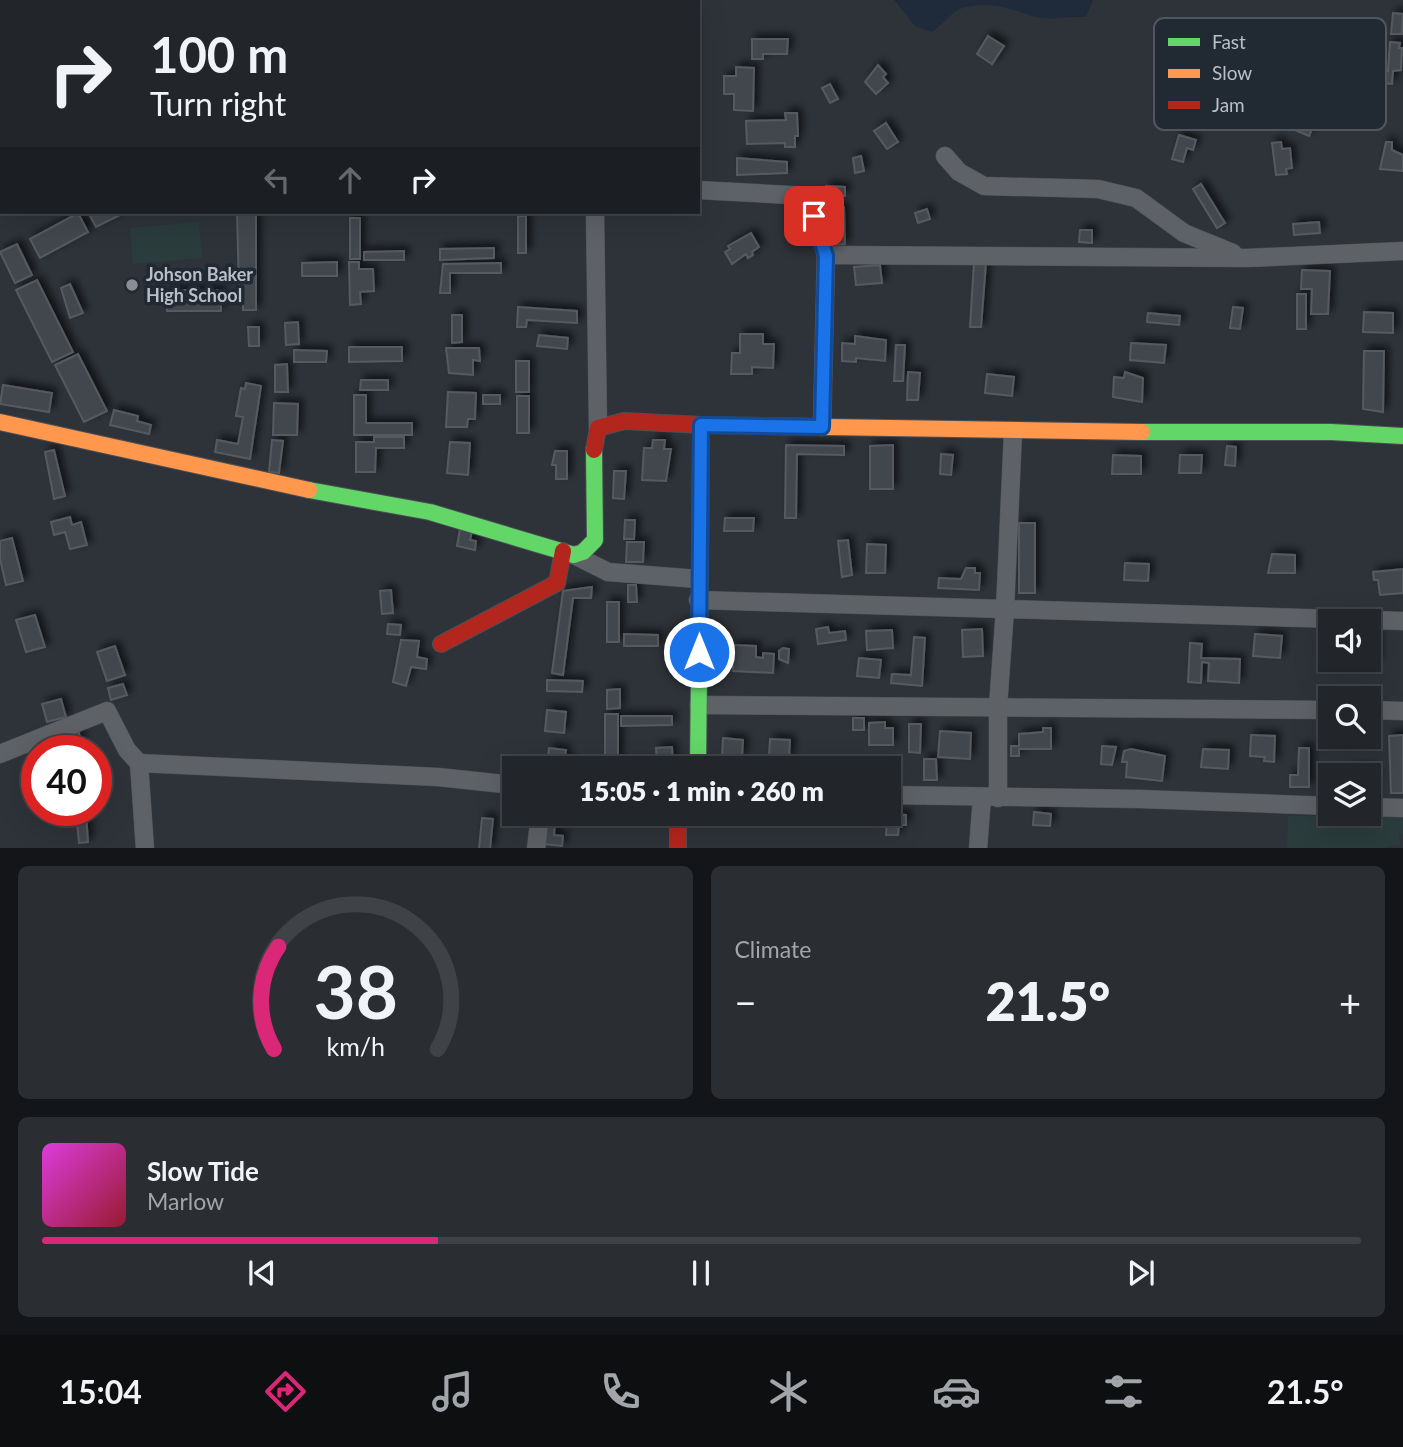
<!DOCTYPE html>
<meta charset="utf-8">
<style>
body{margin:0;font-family:Lato,sans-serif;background:#2a2e33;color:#f1f3f6;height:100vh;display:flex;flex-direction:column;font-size:26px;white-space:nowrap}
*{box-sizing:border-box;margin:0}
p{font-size:23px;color:#a2a5a9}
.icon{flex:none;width:38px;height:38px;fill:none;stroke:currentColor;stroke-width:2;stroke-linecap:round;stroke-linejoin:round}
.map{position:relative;height:848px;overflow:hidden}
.side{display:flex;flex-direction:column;gap:18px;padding:18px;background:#131518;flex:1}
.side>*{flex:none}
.hud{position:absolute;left:0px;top:0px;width:700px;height:214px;box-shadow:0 7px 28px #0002,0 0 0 2px #3f4347;background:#22262b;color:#f1f3f6;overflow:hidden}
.tools{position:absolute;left:1318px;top:609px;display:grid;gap:14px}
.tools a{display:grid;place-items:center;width:63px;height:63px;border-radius:0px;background:#22262b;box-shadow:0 7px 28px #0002,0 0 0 2px #3f4347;font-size:35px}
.speed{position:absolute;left:21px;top:735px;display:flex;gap:14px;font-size:35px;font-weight:700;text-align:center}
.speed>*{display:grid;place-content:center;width:91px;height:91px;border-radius:50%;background:#22262b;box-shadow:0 7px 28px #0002,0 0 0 2px #3f4347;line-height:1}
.speed .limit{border:10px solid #d22;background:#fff;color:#111}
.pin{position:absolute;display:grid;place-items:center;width:60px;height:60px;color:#fff;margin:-30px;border-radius:14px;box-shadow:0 4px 10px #0006}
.me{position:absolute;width:77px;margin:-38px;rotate:0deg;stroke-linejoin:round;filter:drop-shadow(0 0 5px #0008)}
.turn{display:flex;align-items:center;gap:24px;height:147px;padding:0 35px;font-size:32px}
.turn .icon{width:91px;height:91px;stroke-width:2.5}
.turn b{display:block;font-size:49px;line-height:60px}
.lanes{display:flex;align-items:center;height:66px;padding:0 35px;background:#0003;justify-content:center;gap:35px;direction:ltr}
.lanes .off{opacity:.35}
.big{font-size:52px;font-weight:800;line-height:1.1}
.side .tile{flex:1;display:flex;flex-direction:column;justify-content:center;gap:10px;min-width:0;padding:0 24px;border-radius:10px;background:#2a2e33}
.side .dial{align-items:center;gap:0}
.dial svg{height:182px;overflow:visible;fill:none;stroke:#3f4347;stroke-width:7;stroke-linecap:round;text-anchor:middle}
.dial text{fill:#f1f3f6;stroke:none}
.song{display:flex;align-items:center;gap:21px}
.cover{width:84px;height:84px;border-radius:10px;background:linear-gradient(135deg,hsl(300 70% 55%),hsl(350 70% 35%))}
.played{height:7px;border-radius:4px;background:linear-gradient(90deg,#db2777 30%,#3f4347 30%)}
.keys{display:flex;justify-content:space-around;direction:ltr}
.heat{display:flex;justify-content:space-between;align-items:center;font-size:38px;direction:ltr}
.side .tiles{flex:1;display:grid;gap:18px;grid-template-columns:1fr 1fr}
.tile:last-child{grid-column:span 2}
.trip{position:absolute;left:502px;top:756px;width:399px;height:70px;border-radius:0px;background:#22262b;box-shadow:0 7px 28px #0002,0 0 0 2px #3f4347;font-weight:800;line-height:70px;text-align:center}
.tab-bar{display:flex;height:112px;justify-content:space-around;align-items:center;background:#0e0f11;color:#a2a5a9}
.tab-bar .icon{width:49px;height:49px}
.tab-bar .active{color:#db2777}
.tab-bar b{font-size:32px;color:#f1f3f6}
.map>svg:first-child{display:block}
.green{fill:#2b3c3d}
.water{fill:#1f2b3a}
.building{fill:#43474d;stroke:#565a60;stroke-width:2;filter:url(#shadow)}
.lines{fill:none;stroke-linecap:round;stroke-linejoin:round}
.street-casing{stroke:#4c4f55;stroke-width:19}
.fast-casing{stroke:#4c4f55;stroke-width:18}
.slow-casing{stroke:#4c4f55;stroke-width:18}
.jam-casing{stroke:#4c4f55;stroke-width:18}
.street{stroke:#5e6166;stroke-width:18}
.fast{stroke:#63d668;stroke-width:16}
.slow{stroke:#ff974d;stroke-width:16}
.jam{stroke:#b3261e;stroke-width:16}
.route-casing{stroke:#114b97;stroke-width:18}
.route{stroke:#1a73e8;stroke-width:12}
.poi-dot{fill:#888e96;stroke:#212933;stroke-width:2.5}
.labels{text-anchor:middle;stroke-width:7;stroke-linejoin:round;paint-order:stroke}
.poi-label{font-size:18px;font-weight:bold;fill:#b9bfc8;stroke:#212933;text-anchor:start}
.key{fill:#212933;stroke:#4f5660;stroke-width:2}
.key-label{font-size:19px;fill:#b9bfc8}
</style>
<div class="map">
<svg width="1403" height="849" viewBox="0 0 1403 849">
<defs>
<filter id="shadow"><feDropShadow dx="4.5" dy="-4.5" stdDeviation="3.5" flood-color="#0009"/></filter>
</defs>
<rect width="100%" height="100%" fill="#2e3339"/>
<g class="green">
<polygon points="199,222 202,258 133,264 130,228"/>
<polygon points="1288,816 1403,817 1403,834 1399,834 1400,845 1376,849 1287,848"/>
</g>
<path class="water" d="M894 0H1093L1086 17C1071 16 1050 21 1036 17 1009 9 993 0 962 8 951 12 943 25 932 32L915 26Z"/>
<g class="building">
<polygon points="1393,13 1403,14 1402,34 1391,34"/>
<polygon points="988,36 1004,46 992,64 977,54"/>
<polygon points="752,39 788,39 787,54 763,54 763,59 752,59"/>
<polygon points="1390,42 1400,43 1399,48 1402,48 1401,70 1393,71 1392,84 1381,83 1382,71 1388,71"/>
<polygon points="878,65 886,74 883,77 888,83 876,94 865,82"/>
<polygon points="736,67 754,68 753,111 734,110 734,94 724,94 724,76 736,76"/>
<polygon points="830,84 838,99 830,103 822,88"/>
<polygon points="1168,102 1174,117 1159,122 1154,107"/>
<polygon points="1286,103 1312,114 1311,117 1316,119 1309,136 1266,118 1271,106 1283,111"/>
<polygon points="785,113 797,113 798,136 795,136 795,147 785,147 785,143 747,144 746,121 786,120"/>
<polygon points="886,123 898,142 887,149 874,131"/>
<polygon points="1179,135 1196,140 1193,150 1187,148 1183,162 1172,159"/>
<polygon points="1281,142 1282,149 1290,148 1292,168 1286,169 1287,174 1276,175 1272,143"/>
<polygon points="1386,142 1392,142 1392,150 1403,155 1403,171 1380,169"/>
<polygon points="861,156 864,171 855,173 853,158"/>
<polygon points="737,158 787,162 787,173 737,175"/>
<polygon points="1201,184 1225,223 1217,228 1193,189"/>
<polygon points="826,186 845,187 845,196 826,196"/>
<polygon points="844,207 845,244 836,245 835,208"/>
<polygon points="927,209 930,219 918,223 915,213"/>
<polygon points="88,212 126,212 96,227"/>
<polygon points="237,212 256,212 256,310 243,310 243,292 239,292"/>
<polygon points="78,213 88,232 40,258 30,239"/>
<rect x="518" y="216" width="8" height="37"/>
<rect x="350" y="218" width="10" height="41"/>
<polygon points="1319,222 1320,233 1294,235 1293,224"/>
<polygon points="1080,230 1092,230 1092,243 1079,242"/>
<polygon points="751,233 759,247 752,252 753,255 748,258 746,254 732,264 725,252 730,249 728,246"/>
<polygon points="17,244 32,275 15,283 0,252"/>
<polygon points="494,248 494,258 440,260 440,249"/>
<polygon points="404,251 404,260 364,260 364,252"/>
<polygon points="337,262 337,276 302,276 302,263"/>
<polygon points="349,262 359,262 359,269 373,269 374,291 360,292 361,304 350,305"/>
<polygon points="974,262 986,263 981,327 970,327"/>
<polygon points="501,263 501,273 450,273 450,293 440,293 443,264"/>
<polygon points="880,265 882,283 856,285 854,267"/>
<polygon points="1302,270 1330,271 1328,314 1311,314 1312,289 1301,289"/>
<polygon points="37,280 73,352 52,362 16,290"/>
<polygon points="70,284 83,313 70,318 61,288"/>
<rect x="167" y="290" width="54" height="21"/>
<rect x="1297" y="294" width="9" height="35"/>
<polygon points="518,307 577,311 577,323 527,320 526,327 517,327"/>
<polygon points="1233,307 1243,308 1240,329 1230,328"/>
<polygon points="1364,312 1393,313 1393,333 1363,332"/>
<polygon points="1148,313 1180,316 1179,325 1147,322"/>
<polygon points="452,315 462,315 462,342 452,343"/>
<polygon points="298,322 299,344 286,345 285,323"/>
<polygon points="248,327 259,327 259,346 249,346"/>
<polygon points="740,334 763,334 763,344 774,344 773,368 752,367 752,374 731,374 732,353 740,353"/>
<polygon points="539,335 568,338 567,349 537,346"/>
<polygon points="855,336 886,340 885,361 856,358 856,362 842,361 842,343 855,344"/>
<polygon points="1131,343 1166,345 1164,363 1130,360"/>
<polygon points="896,345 905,345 903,381 894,381"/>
<polygon points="349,347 402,347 402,361 349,362"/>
<polygon points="446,348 479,348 480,361 473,360 473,375 449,373"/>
<polygon points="294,350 327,351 326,362 294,362"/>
<polygon points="1364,351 1384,351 1383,412 1363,409"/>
<polygon points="78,354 107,411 84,422 55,365"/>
<rect x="516" y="361" width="13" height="31"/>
<polygon points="287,364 288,392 275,392 275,365"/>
<polygon points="908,372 920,373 918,400 907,400"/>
<polygon points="1125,372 1143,378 1142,402 1113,397 1114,377 1124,378"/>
<polygon points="987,374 1014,377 1012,396 985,393"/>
<polygon points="361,380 388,380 388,390 360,390"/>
<polygon points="246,383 261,386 250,459 215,452 217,440 238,444 243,417 236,416 241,388 245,389"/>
<polygon points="3,385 52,393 49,412 0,404"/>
<polygon points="448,392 476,393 475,419 468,419 467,427 446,427"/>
<polygon points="354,395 366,395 366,423 412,423 412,435 354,435"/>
<rect x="483" y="395" width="17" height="9"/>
<rect x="517" y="396" width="12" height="37"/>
<polygon points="274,403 298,404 297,435 273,435"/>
<polygon points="114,410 138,416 137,421 151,425 149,434 110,425"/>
<polygon points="374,437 404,437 404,448 376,448 375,472 356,472 356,442 374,442"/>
<polygon points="272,440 283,441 279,473 269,472"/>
<polygon points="653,440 665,440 664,449 671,449 666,481 642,480 644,448 652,448"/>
<polygon points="450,442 470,443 468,475 447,473"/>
<polygon points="786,445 844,446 844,455 797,454 796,518 785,518"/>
<polygon points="893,445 893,489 870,489 870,446"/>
<polygon points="1227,446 1236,447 1235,466 1225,465"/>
<polygon points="54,450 65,496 54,499 45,452"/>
<polygon points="555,451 567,451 567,479 556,479 556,465 552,465"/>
<polygon points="941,454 953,455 951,475 940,474"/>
<polygon points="1113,455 1141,456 1141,474 1112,474"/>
<polygon points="1180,455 1202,455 1201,473 1179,473"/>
<polygon points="614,471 626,471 624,499 613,498"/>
<polygon points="70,517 72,525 81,522 87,545 70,549 65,532 54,535 51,522"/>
<polygon points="725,518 754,518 753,531 724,531"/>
<polygon points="625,520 635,520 634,539 624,539"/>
<rect x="1019" y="523" width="16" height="70"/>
<polygon points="460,529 472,531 470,540 476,541 475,550 457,546"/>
<polygon points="12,538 23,581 6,585 0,559 0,541"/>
<polygon points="848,540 852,575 842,577 838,541"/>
<polygon points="627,542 644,542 643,562 626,562"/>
<polygon points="867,544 886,545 885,573 866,573"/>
<polygon points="1272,554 1295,555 1295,573 1268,573"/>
<polygon points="1125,563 1149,564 1148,581 1124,580"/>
<polygon points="966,568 975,568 975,573 980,573 979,590 938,588 939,578 961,579"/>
<polygon points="1403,569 1403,593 1380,595 1378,580 1374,580 1373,572"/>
<polygon points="628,585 636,585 637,602 628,602"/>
<polygon points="592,587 591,598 573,598 563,675 552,673 563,591"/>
<polygon points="391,590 393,613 382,614 380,591"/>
<rect x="607" y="602" width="12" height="40"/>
<polygon points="35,615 45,647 26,652 16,620"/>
<polygon points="388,624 401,625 400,635 387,634"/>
<polygon points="828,627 829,633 845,631 846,640 818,644 816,629"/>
<polygon points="982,629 983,656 963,657 962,630"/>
<polygon points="892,630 893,648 867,650 866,631"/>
<polygon points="1376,633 1377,661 1360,661 1368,660 1368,634"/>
<polygon points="624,634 658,635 658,646 624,646"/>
<polygon points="1255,634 1282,636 1280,658 1253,656"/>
<polygon points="914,637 925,638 922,686 891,683 892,674 911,675"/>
<polygon points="401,640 419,641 417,657 427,659 426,669 411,667 406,686 393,682"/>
<polygon points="1190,643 1202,644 1201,658 1240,659 1239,683 1208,681 1209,663 1202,662 1201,683 1188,682"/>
<polygon points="734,645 756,646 756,657 763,658 763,653 774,654 773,673 733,671"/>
<polygon points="115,646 125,675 107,681 97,652"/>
<polygon points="783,648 789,649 788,663 779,659 779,651"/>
<polygon points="859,658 881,660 879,678 857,676"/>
<polygon points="547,680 583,681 582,692 547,691"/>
<polygon points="123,684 127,695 111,700 108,688"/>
<polygon points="620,689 620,708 607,709 607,690"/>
<polygon points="61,699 66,717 47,722 42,704"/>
<polygon points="547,710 566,712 564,733 545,731"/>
<polygon points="605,714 618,714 618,764 657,764 656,748 672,747 673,764 681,764 681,768 605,768"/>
<polygon points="621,716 672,716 672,725 621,726"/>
<rect x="853" y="718" width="11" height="12"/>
<polygon points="885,722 885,728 893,728 893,745 869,745 869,723"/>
<polygon points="909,724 921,724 920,753 909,752"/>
<polygon points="1043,728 1051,728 1051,749 1019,749 1019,756 1011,756 1011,746 1019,746 1019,734 1043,732"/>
<polygon points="940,731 971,733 970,759 938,757"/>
<polygon points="79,732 81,751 67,751 65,733"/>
<polygon points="1251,735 1275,736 1274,762 1264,761 1265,757 1250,756"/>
<polygon points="1403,735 1403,793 1391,793 1389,736"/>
<polygon points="723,738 743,740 742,758 722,757"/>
<polygon points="770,739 790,740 789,759 769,757"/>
<polygon points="1102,746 1116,747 1112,765 1101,764"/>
<polygon points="549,748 566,750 564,761 571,762 571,768 547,768"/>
<polygon points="1299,748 1309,748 1309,787 1290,787 1290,775 1298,775"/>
<polygon points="1131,749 1165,756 1162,781 1126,777 1127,762 1122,762 1124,751"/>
<polygon points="1203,749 1229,750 1228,769 1201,767"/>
<polygon points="924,759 936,759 937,780 924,780"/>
<polygon points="1351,769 1374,770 1373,789 1368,789 1368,775 1351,775"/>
<polygon points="76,812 86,812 88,842 79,843"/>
<polygon points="1034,812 1051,814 1050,826 1033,825"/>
<polygon points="887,814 906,815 906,825 899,825 898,835 886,835"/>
<polygon points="482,818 493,819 490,849 479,849"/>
<polygon points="545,822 555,823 554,835 563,836 562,846 543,844"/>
</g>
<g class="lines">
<defs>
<g id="street">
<polyline points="602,0 602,2"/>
<polyline points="945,156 959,172 984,186 1098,189 1136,198 1184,233 1233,253"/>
<polyline points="698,190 808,196 826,255 822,427"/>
<polyline points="595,212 598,428"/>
<polyline points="826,255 1247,258 1403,251"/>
<polyline points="1013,432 1005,609 1403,621"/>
<polyline points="574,555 608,572 698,579"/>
<polyline points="698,600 1005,609 998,707 998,798"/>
<polyline points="699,705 1330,710"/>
<polyline points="1368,710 1403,711"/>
<polyline points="0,754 107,711 127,750 139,763 438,777 514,785"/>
<polyline points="139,763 145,849"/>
<polyline points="889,795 1140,799 1330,806"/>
<polyline points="1368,807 1403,808"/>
<polyline points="536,849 540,814"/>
<polyline points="978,849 982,797"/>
</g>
<g id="fast">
<polyline points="1142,432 1331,432 1403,436"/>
<polyline points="309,490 430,512 574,555 583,552 595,540 594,450"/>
<polyline points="698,768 700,577"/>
</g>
<g id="slow">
<polyline points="0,422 309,490"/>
<polyline points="701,425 1142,432"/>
</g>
<g id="jam">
<polyline points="594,450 598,428 624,421 701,425 700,577"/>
<polyline points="441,644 557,583 563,551"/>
<polyline points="678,814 678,849"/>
</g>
</defs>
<use href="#street" class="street-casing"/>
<use href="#fast" class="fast-casing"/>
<use href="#slow" class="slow-casing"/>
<use href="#jam" class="jam-casing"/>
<use href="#street" class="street"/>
<use href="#fast" class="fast"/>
<use href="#slow" class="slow"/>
<use href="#jam" class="jam"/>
</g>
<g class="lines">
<defs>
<polyline id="route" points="699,652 701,425 822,427 826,256 814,216"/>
</defs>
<use href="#route" class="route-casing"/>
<use href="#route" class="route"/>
</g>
<circle class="poi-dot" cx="132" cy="285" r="7"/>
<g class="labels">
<g class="poi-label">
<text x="146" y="281">Johson Baker<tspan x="146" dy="21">High School</tspan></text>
</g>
</g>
<rect x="1154" y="18" width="232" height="112" rx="10" class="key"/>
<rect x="1168" y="38" width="32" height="8" fill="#63d668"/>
<rect x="1168" y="69" width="32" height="9" fill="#ff974d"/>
<rect x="1168" y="101" width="32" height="8" fill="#b3261e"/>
<g class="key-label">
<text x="1212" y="49">Fast</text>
<text x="1212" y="80">Slow</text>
<text x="1212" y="112">Jam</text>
</g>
</svg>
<div class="tools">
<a><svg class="icon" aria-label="sound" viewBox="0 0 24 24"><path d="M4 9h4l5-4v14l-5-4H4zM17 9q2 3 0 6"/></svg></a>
<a><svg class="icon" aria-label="search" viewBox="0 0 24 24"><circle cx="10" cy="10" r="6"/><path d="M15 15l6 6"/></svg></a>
<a><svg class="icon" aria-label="layers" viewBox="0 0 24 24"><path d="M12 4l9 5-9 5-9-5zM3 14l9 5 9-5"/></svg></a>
</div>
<div class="speed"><div class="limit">40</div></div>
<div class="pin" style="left:814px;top:216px;background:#d93025"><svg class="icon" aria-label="arrive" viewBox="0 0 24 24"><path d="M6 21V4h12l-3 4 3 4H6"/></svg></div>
<svg class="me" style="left:699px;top:652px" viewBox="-20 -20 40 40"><circle r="17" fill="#1a73e8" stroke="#fff" stroke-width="3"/><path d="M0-11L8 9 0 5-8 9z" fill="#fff"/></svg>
<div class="trip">15:05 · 1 min · 260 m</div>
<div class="hud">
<div class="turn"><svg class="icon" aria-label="right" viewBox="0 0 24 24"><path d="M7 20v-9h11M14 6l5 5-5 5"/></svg><div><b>100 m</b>Turn right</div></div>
<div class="lanes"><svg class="icon off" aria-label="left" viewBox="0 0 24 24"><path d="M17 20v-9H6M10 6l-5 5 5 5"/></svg><svg class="icon off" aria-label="ahead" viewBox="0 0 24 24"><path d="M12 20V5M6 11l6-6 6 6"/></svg><svg class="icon" aria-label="right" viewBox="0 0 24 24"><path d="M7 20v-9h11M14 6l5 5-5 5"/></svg></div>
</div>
</div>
<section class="side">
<div class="tiles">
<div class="tile dial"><svg viewBox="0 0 100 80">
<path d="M14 69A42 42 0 1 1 86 69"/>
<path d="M14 69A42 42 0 0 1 16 24" stroke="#db2777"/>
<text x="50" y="56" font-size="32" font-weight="700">38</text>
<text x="50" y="72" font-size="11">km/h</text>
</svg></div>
<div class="tile"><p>Climate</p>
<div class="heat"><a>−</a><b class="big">21.5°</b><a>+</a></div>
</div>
<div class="tile">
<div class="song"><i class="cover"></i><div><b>Slow Tide</b><p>Marlow</p></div></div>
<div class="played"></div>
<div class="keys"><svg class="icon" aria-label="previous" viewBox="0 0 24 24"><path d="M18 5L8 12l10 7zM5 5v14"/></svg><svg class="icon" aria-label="pause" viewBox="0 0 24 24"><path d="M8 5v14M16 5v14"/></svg><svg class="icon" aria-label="next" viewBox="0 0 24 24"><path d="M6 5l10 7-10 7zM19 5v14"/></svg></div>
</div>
</div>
</section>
<nav class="tab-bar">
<b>15:04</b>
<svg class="icon active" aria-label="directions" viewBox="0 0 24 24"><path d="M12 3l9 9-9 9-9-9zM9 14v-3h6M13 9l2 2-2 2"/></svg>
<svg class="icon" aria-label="music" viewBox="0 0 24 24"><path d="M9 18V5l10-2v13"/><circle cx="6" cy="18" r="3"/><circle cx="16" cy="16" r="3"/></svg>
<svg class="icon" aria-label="phone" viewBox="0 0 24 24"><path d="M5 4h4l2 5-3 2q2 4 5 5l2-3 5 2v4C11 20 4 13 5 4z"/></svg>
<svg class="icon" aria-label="climate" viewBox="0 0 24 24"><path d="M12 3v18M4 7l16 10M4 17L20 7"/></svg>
<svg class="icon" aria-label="car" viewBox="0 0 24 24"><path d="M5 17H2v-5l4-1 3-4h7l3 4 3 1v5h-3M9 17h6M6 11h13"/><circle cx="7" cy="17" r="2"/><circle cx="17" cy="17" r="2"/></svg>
<svg class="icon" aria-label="filters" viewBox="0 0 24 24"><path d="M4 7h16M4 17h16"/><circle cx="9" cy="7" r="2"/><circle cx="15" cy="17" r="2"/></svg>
<b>21.5°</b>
</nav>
